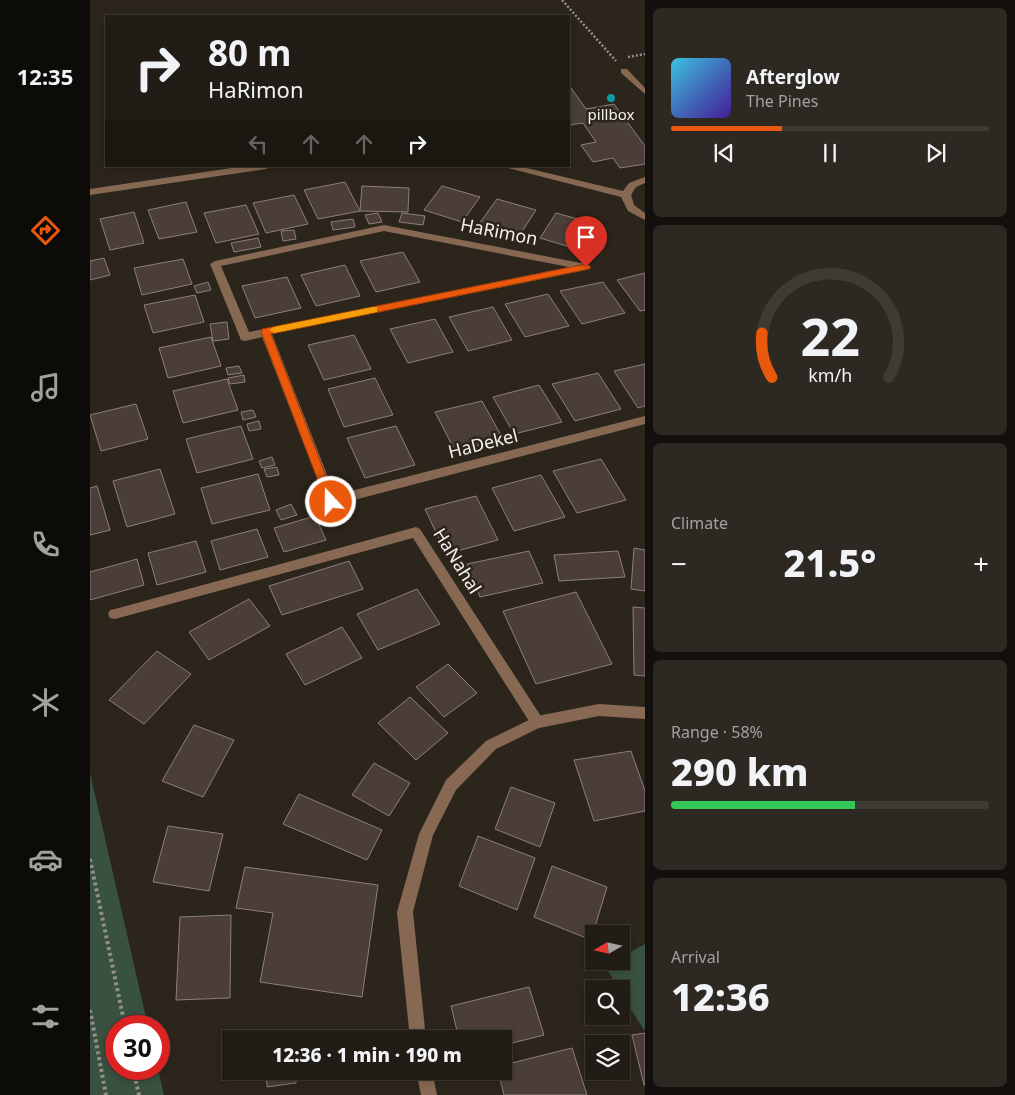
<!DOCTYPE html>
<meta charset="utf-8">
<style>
body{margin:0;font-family:"Noto Sans",sans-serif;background:#2d2922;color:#f1f3f6;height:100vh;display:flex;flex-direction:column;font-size:19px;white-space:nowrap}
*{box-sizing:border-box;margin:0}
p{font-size:16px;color:#a2a1a0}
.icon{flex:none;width:28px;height:28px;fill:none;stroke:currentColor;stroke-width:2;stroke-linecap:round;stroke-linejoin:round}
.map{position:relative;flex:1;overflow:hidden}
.side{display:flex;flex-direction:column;gap:8px;padding:8px;background:#120f0c;width:370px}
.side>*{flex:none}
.banner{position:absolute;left:15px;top:15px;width:465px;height:152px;border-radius:0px;box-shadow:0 2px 8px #0003,0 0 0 1px #3e3a34;background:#211c15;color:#f1f3f6;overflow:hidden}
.needle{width:32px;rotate:261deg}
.tools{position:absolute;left:495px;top:925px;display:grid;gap:10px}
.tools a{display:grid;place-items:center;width:45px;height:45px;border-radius:0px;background:#211c15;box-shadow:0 2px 8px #0003,0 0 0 1px #3e3a34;font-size:25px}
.speed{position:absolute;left:15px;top:1015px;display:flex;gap:10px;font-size:25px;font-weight:700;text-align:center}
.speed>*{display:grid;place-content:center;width:65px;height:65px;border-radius:50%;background:#211c15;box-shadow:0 2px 8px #0003,0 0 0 1px #3e3a34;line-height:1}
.speed .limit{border:8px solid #d22;background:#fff;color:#111}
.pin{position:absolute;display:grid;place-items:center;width:42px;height:42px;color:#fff;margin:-51px -21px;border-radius:50% 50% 50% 0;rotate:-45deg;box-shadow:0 0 5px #0007}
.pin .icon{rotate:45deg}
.me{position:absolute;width:55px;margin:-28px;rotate:339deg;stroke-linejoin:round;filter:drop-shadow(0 0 4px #0008)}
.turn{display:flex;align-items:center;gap:18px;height:105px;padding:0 20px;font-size:22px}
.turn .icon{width:65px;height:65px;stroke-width:2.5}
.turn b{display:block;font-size:35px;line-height:42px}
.lanes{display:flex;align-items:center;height:48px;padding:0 20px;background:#0003;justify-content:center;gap:25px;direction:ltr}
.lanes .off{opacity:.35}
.big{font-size:38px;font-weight:800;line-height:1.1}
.side .tile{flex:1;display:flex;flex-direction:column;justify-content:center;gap:8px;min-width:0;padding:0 18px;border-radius:8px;background:#2d2922}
.side .dial{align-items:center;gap:0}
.dial svg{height:130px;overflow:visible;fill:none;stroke:#3e3a34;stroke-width:7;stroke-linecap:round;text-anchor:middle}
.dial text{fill:#f1f3f6;stroke:none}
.song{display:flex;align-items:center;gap:15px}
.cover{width:60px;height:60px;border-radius:8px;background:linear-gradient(135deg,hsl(190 70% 55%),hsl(260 70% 35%))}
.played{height:5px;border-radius:2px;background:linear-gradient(90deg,#ea580c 35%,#3e3a34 35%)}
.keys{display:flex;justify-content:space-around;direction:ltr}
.heat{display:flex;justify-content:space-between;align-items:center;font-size:28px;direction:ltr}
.charge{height:8px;border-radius:4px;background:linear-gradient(90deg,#34c759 58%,#3e3a34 0)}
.trip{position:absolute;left:132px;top:1030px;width:290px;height:50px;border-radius:0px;background:#211c15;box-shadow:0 2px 8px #0003,0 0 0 1px #3e3a34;font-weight:800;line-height:50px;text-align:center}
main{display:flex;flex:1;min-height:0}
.dock{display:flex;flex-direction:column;width:90px;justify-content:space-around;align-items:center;background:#0d0b08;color:#a2a1a0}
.dock .icon{width:35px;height:35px}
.dock .active{color:#ea580c}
.dock b{font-size:22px;color:#f1f3f6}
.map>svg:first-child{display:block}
.green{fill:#395140}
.building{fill:#4b3e39;stroke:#8d7f79}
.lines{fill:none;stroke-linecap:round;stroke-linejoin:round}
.path-far1{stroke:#958f87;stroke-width:2.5;stroke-dasharray:2 2;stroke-linecap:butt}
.path{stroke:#958f87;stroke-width:4;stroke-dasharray:3 3;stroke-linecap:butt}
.service{fill:#876953;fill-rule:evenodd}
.minor{fill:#876953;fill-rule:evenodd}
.tertiary{fill:#876953;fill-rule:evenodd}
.route{fill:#ea580c;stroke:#983908}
.slow{fill:#f59e0b}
.culture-dot{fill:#0f9aa8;stroke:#2c251c;stroke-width:2}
.labels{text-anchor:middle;stroke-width:5;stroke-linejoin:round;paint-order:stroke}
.far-poi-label{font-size:15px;fill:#f6f1eb;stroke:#2c251c}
.street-label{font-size:18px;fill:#f6f1eb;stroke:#2c251c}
</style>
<main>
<nav class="dock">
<b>12:35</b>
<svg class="icon active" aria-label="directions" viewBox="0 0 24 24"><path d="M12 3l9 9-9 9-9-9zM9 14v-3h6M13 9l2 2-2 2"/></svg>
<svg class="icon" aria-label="music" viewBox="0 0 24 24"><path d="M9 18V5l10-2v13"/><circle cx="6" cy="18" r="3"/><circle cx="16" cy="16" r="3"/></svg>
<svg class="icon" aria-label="phone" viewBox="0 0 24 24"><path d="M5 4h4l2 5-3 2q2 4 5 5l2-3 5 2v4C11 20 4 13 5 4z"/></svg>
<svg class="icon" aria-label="climate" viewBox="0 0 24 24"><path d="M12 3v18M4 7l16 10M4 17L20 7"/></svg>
<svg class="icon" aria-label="car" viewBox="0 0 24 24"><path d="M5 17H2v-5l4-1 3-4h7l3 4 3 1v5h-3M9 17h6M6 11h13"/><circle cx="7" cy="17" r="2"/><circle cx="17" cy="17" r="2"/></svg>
<svg class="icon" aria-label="filters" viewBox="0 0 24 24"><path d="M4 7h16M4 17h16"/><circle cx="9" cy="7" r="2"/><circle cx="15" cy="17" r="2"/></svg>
</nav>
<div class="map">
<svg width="555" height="1095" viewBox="0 0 555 1095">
<rect width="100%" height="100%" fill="#2c251c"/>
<g class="green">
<polygon points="0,773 58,1026 26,1026 26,1069 68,1069 74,1095 0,1095"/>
<polygon points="555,944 555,1030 554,1030 531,993 531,989 529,989 515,966 524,961 531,961 531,957"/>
</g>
<g class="building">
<polygon points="479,85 496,109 524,104 555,146 555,164 530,168 523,158 503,162 491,145 506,142 493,123 479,125"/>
<polygon points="255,182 270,211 228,219 214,190"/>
<polygon points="272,186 319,188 318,212 270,211"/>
<polygon points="352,186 390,197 372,222 334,210"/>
<polygon points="204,195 218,224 176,233 163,203"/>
<polygon points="407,199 446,210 429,236 389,224"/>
<polygon points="96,202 107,232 69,239 58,210"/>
<polygon points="156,205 169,234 126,243 114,213"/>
<polygon points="44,212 54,243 20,250 10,219"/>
<polygon points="288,213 292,222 279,224 275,215"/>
<polygon points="312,213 335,216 333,225 309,222"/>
<polygon points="466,213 506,224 490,250 450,238"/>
<polygon points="263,219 265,227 243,230 241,222"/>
<polygon points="204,230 206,239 193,241 191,231"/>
<polygon points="168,238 171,247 144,252 141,243"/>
<polygon points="313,252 330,282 286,292 270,261"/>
<polygon points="14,258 20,275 0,280 0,261"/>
<polygon points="93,259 102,284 52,295 44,268"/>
<polygon points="255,265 270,296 226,306 211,275"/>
<polygon points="555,273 555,310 550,311 527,280"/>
<polygon points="197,277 211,308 165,318 152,286"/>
<polygon points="118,282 121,290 107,293 104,286"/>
<polygon points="513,282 535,313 492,324 470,291"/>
<polygon points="458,294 479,326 435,337 415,304"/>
<polygon points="105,295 114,322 63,333 54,305"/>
<polygon points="403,307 422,340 378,351 359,317"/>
<polygon points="345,319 363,352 318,363 300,329"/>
<polygon points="137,322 139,339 123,341 120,324"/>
<polygon points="264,335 281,369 234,380 218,345"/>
<polygon points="121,337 131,366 78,378 69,348"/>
<polygon points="555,364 555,406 548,408 524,371"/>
<polygon points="149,366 152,373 138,375 136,368"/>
<polygon points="508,373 531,409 485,421 462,384"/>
<polygon points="154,375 155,382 140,384 138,378"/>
<polygon points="285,378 303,415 254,427 238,389"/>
<polygon points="137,379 148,410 93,423 83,391"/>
<polygon points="449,385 472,422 424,434 403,397"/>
<polygon points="392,401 413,439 365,451 345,412"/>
<polygon points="46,404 58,439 11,451 0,415"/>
<polygon points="163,410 166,417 153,420 151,412"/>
<polygon points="169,421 171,429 159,431 157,424"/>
<polygon points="151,426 163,459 107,473 96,439"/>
<polygon points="306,426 325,465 275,478 257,438"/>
<polygon points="182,457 185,465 172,468 169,461"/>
<polygon points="511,459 536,500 487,513 463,471"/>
<polygon points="187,467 189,475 177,477 174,469"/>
<polygon points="70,469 85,514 37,527 23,481"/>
<polygon points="168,474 180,510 122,524 111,488"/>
<polygon points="451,475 475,517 424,531 402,488"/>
<polygon points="7,486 20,530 0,535 0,488"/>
<polygon points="386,496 408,540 356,554 335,509"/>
<polygon points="201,504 207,515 191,520 186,510"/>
<polygon points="225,516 236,540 194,552 184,528"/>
<polygon points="167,529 178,557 130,570 121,541"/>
<polygon points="106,541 116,572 67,585 58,553"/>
<polygon points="544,548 555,550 555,591 541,589"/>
<polygon points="439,551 453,583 390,597 377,564"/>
<polygon points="528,551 535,577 469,581 464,555"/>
<polygon points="47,559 54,585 0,600 0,572"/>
<polygon points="259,561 273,589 192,615 179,586"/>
<polygon points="327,589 350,624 288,650 267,614"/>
<polygon points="486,592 522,664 446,684 413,611"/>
<polygon points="159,599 180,626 119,660 99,632"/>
<polygon points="543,607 555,608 555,676 544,675"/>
<polygon points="252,627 272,658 215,685 196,654"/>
<polygon points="67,651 101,674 54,724 19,700"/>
<polygon points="358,664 387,693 354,717 326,687"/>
<polygon points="320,697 358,733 326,760 288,723"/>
<polygon points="104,725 144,740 113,797 72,781"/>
<polygon points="541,751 555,791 555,811 504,821 484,760"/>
<polygon points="284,763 320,783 299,816 262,795"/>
<polygon points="421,787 465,803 450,847 405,829"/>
<polygon points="209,794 292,830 277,860 193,824"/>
<polygon points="78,826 133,834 119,891 63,882"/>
<polygon points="388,836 445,858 427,910 369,886"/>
<polygon points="462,866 517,887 501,940 444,917"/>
<polygon points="155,867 288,885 272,997 170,982 183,913 146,908"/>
<polygon points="141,915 140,998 86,1000 90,917"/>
<polygon points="439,987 454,1035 414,1045 414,1039 369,1039 361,1006"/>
<polygon points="555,1033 555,1085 554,1085 542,1035"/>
<polygon points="482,1048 497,1095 414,1095 408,1071 414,1071 414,1065"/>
<polygon points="176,1071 205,1071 206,1083 177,1087"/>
</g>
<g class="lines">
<g class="path-far1">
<polyline points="472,0 526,61"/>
<polyline points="538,57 555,54"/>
</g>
<g class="path">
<polyline points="0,859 35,1026"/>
<polyline points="0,1010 16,1095"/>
<polyline points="43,1069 49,1095"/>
</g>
<polygon class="service" points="531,69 537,69 555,88 555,94 531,73"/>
<g class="minor">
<polygon points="155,166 181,166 176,169 0,195 0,189"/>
<polygon points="410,166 428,166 533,191 539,183 555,177 555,183 546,187 541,195 544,205 555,213 555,220 538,211 531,197"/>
<path d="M294 225 496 264 501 267 496 270 182 334 245 495 555 416V424L241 506 237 504 172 337 155 341 151 340 120 264 125 261ZM294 231 479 267 159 332 131 266Z"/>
<polygon points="326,527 330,529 452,718 454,722 452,726 447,728 442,726 323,538 25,619 20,618 18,614 20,610 25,609"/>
</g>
<g class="tertiary">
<polygon points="509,704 555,707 555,719 509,716 449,728 406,749 366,790 343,835 323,912 336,1039 320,1039 307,912 329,834 356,780 396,741 447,716"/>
<polygon points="326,1071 342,1071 347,1095 331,1095"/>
</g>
</g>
<polygon class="route" points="496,264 501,267 499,269 181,334 246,502 241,506 237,504 171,332 172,329"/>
<polygon class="slow" points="283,307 287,307 287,312 184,333 179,330 184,327"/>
<circle class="culture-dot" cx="521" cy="98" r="5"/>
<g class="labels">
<g class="far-poi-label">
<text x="521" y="120">pillbox</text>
</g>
<g class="street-label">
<text transform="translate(409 232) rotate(11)" y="6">HaRimon</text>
<text transform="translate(393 444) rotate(-14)" y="6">HaDekel</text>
<text transform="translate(367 561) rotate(58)" y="6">HaNahal</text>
</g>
</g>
</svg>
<div class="tools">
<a><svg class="needle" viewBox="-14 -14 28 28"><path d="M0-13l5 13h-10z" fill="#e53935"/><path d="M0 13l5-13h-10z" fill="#a2a1a0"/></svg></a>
<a><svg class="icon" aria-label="search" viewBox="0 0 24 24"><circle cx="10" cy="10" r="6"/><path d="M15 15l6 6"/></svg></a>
<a><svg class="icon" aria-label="layers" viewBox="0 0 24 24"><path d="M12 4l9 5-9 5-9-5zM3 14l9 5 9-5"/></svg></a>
</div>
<div class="speed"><div class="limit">30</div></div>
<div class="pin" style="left:496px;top:267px;background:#d93025"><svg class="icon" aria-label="arrive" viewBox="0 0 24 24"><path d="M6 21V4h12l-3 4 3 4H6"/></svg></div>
<svg class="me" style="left:241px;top:502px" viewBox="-20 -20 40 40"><circle r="17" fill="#ea580c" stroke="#fff" stroke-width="3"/><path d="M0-11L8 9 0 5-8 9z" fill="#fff"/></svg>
<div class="trip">12:36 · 1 min · 190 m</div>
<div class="banner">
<div class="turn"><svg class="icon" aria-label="right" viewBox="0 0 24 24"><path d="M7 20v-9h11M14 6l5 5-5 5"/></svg><div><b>80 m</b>HaRimon</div></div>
<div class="lanes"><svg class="icon off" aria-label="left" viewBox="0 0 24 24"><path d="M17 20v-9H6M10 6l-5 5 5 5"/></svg><svg class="icon off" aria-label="ahead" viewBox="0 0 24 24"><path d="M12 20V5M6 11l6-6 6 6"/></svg><svg class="icon off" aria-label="ahead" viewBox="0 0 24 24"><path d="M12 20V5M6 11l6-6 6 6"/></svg><svg class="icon" aria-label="right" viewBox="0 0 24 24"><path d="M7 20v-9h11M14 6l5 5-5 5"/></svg></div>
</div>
</div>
<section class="side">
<div class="tile">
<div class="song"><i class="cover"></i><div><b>Afterglow</b><p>The Pines</p></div></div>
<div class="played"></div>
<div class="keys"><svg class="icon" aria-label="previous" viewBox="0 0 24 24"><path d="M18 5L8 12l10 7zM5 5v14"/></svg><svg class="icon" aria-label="pause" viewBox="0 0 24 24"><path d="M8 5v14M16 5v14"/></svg><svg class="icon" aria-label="next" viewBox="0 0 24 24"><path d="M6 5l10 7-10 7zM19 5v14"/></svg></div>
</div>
<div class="tile dial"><svg viewBox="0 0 100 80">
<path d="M14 69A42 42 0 1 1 86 69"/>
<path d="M14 69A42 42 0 0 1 8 42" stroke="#ea580c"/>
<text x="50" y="56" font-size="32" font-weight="700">22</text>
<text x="50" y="72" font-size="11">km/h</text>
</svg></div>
<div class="tile"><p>Climate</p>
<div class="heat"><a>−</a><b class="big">21.5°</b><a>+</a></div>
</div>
<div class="tile"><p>Range · 58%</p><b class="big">290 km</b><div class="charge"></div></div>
<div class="tile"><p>Arrival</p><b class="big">12:36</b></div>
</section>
</main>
